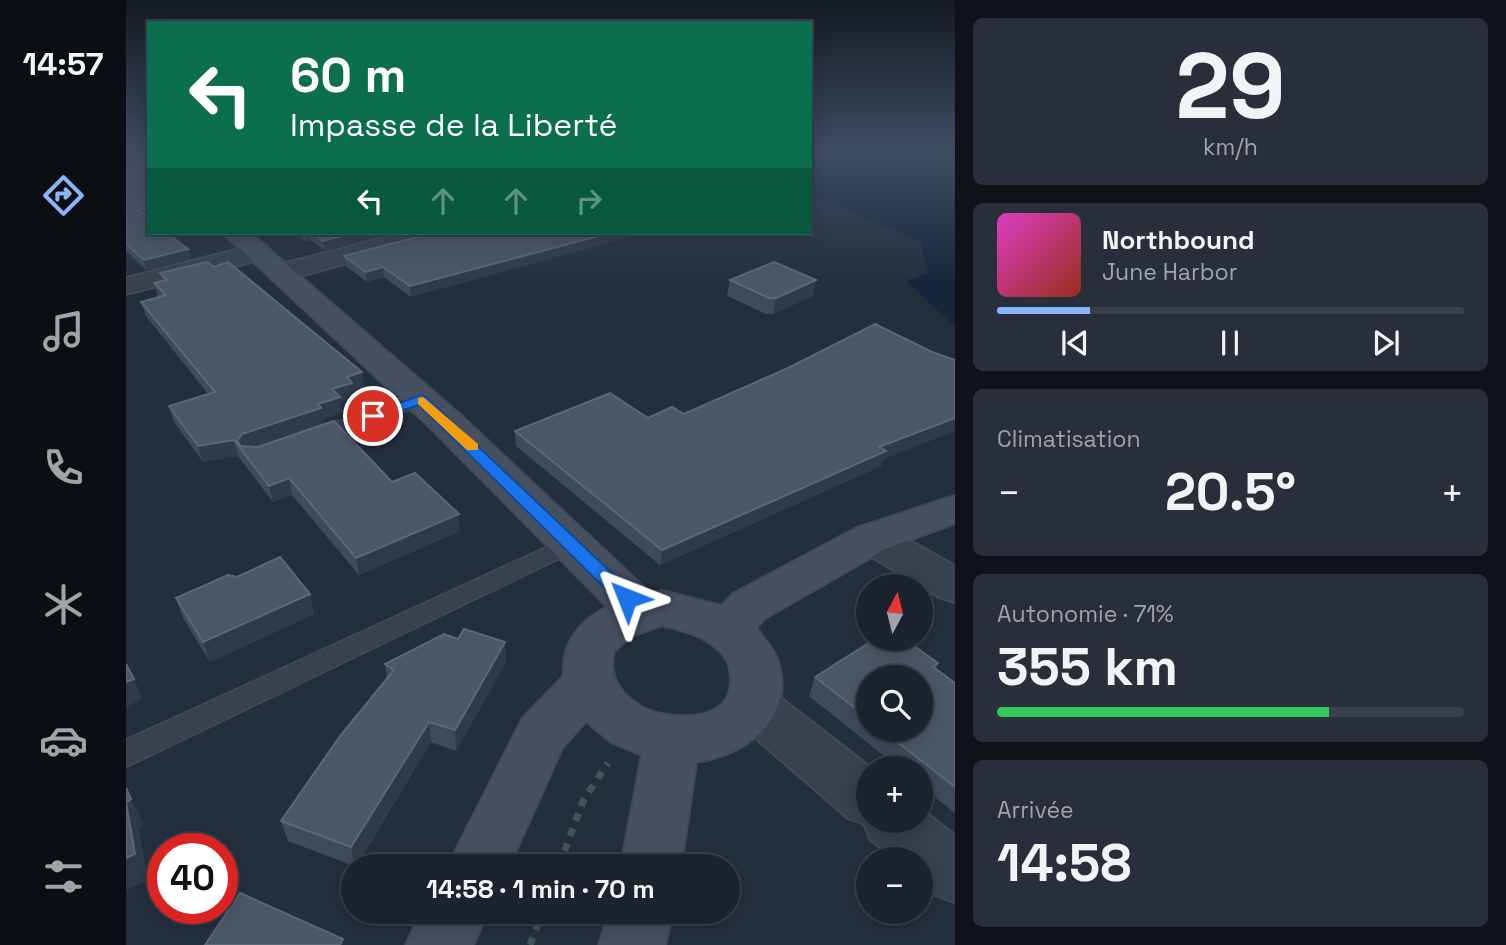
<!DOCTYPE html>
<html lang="fr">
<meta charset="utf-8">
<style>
body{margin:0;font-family:"Space Grotesk",sans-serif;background:#282f3a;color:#f1f3f6;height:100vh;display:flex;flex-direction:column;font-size:26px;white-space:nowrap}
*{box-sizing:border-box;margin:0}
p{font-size:23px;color:#a0a4aa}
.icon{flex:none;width:38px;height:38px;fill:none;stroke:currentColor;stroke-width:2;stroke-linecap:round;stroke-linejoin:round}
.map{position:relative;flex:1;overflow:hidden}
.details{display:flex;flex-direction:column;gap:18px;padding:18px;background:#0f1319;width:551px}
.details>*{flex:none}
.guide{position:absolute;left:21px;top:21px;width:665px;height:214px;border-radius:0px;box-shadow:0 4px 18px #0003,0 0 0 2px #39404a;background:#0b6e4f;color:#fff;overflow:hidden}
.needle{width:46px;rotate:7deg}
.controls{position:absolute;left:730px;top:574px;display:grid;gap:14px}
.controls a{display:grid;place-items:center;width:77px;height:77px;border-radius:50%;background:#1b232e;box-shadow:0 4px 18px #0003,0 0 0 2px #39404a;font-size:35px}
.speed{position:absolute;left:21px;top:833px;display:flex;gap:14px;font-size:35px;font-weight:700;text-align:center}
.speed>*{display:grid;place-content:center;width:91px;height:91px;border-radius:50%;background:#1b232e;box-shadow:0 4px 18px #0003,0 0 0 2px #39404a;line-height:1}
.speed .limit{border:10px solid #d22;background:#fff;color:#111}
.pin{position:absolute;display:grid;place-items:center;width:60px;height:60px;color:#fff;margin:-30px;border:4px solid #fff;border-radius:50%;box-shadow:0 2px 7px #0007}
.me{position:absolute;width:77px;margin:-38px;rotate:315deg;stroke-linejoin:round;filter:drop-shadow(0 0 5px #0008)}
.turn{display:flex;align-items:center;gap:24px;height:147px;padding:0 28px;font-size:32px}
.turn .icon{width:91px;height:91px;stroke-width:2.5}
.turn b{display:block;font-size:49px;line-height:60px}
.lanes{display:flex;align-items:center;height:66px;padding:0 28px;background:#0003;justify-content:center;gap:35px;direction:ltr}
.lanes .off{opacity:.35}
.big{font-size:52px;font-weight:700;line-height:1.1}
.details .tile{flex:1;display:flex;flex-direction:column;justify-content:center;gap:10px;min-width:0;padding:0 24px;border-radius:10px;background:#282f3a}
.details .dial{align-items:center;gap:0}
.dial b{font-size:91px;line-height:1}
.song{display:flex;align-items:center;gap:21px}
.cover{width:84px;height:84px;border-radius:10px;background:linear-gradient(135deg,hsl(310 70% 55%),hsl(10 70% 35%))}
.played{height:7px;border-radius:4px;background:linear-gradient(90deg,#8ab4f8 20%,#39404a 20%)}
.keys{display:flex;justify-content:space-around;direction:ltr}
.heat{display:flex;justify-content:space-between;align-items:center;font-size:38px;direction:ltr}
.charge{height:10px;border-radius:5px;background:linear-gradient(90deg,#34c759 71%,#39404a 0)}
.trip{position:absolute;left:215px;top:854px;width:399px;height:70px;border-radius:35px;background:#1b232e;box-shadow:0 4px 18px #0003,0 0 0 2px #39404a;font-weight:700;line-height:70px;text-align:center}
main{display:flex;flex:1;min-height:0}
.menu{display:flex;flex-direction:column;width:126px;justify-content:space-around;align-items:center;background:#0b0e12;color:#a0a4aa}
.menu .icon{width:49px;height:49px}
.menu .active{color:#8ab4f8}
.menu b{font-size:32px;color:#f1f3f6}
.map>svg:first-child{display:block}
.water{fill:#17263c}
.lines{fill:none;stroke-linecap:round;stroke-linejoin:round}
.lane-casing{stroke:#414a57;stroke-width:3}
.street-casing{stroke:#414a57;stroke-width:4}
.secondary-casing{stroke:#414a57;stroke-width:4}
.path{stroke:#3f5557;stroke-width:7;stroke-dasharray:8 8;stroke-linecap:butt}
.lane{fill:#38414e;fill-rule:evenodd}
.street{fill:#38414e;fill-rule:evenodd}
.secondary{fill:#465061;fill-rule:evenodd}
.wall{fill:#3f4b5c;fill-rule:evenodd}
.shaded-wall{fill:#2f3b4b}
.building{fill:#4b5868;stroke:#5c6777;stroke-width:2}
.route{fill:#1a73e8;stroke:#114b97;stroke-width:2}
.slow{fill:#f59e0b}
</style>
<main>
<nav class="menu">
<b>14:57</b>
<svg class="icon active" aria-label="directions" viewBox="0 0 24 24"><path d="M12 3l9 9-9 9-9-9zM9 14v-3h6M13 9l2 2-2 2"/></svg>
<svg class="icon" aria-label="music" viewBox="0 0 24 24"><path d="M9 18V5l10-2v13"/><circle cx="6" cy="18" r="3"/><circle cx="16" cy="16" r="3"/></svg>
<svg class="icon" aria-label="phone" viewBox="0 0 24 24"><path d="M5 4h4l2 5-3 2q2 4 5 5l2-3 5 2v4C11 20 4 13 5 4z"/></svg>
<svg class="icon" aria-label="climate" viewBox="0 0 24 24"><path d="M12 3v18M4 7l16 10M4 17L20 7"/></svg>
<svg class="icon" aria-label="car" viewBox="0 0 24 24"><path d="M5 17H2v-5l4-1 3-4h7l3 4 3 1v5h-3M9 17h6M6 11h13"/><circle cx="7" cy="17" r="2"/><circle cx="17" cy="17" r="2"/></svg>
<svg class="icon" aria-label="filters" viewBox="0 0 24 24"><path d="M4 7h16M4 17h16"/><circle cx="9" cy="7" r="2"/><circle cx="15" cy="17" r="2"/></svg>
</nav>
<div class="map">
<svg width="829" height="945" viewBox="0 0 829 945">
<rect width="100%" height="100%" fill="#242f3e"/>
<polygon class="water" points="684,152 829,152 829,327 780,281 802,273 795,242 698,201 684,199"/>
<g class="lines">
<defs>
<g id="lane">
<polygon points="295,393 304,399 302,403 195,440 181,440 178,436 181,432"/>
<polygon points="447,535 455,538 459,543 455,548 0,767 0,740"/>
</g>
<g id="street">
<polygon points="277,233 317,233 314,238 155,281 145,279 141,273 145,267"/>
<polygon points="132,244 141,246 145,252 141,258 0,294 0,278"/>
<polygon points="746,524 761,528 829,566 829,602 813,597 731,548 725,538 731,528"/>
<polygon points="628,685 646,691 745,768 742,768 742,821 794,821 794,808 829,835 829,902 807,894 794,883 794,859 768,859 745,840 738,824 722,818 610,721 602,706 610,691"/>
</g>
<g id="secondary">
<polygon points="9,152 23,152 23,161"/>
<path d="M97 233H124L333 414 524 593 536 591 596 606 607 594 731 528 829 496V523L761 548 639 618 630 628C639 640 650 652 653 665 667 721 619 754 570 762L555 866H495L516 755 485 742 460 721 436 748 383 866H322L397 718 438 676C435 644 454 620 482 607L307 430ZM536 625C557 630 578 635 594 651 601 657 604 666 605 675 608 708 581 718 552 716 533 715 519 712 503 698 489 686 483 669 488 651L505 636Z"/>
<polygon points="295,912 362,912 347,945 280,945"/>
<polygon points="483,912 547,912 539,945 473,945"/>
</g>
</defs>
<use href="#lane" class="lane-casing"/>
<use href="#street" class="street-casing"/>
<use href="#secondary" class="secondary-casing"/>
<g class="path">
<polyline points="433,866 458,799 482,763"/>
<polyline points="404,945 416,912"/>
</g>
<use href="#lane" class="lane"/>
<use href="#street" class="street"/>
<use href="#secondary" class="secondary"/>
</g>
<g class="wall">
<polygon points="0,164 23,233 62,249 64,259 20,270 0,251"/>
<polygon points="168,233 267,233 199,250 186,241 180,242"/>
<polygon points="307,233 285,297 258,277 241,282 220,266 218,256"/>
<polygon points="34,273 236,372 238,387 227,391 228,398 214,403 216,412 197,419 198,424 130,447 266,482 334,531 233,575 166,495 147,502 112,456 77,462 48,422 43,406 82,394 20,316 15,302 32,297 28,283 36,281"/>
<polygon points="604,280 687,296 647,314 640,314 601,296"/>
<polygon points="522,418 758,459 755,466 534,565 390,446 389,431"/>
<polygon points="184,594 188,614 84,662 57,618 50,598"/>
<polygon points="380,662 330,751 305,742 230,866 228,866 162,841 155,821 261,679 259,664"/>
<path d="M812 663 810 669 829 683V813L794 785V768H773L683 696 689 677ZM742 677 794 730H742Z"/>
</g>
<g class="shaded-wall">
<polygon points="0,152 9,152 8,155 0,158"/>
<polygon points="23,208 23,218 13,210"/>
<polygon points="179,233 184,233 186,241 180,242"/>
<polygon points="228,233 267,233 199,250 197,241"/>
<polygon points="484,233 519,233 285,297 284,286"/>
<polygon points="62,249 64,259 20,270 18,260"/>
<polygon points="257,267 258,277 241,282 240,272"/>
<polygon points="690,280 687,296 647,314 650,298"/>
<polygon points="236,372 238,387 227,391 228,398 214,403 216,412 197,419 198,424 120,451 118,453 111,441 116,434 192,404 206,389 221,377"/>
<polygon points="829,418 829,431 758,459 755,466 534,565 536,550 753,447"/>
<polygon points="108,440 112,456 77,462 72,446"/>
<polygon points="163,478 166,495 147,502 143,486"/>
<polygon points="333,514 334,531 233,575 230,558"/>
<polygon points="184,594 188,614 84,662 77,642"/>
<polygon points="379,642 380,662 330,751 329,730"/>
<polygon points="8,679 16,699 0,707 0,682"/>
<polygon points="303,722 305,742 229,866 225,847"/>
<polygon points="5,799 18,825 13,829 22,880 0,890 0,803"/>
</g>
<g class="building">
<polygon points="23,159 23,208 13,210 23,218 23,233 41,233 62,249 18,260 0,244 0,164"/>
<polygon points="186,233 228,233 197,241"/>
<polygon points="307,233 484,233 284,286 257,267 240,272 218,256"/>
<polygon points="81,262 88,267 102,262 236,372 221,377 226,383 206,389 214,397 192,404 195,408 116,434 111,441 115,446 132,447 208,421 266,482 289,473 333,514 230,558 163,478 143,486 108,440 72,446 43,406 89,392 15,302 40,295 28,283 41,280 34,273"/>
<polygon points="648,262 690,280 650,298 643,298 604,280"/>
<polygon points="749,324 806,352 829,360 829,418 753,447 760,451 536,550 389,431 484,393 522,418 546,407 558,414 662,368"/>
<polygon points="154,557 184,594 77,642 50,598 102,575 111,577"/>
<polygon points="338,629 379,642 329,730 303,722 225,847 155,821 214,736 268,670 259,664 318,634 332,639"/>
<polygon points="749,639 778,639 812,663 807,667 829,683 829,787 756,730 794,730 794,677 742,677 742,718 689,677"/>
<polygon points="0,664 8,679 0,682"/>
<polygon points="0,788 5,799 0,803 9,854 0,858"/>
<polygon points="114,893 217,939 214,945 79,945"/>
</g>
<linearGradient id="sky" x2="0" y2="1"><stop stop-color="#141a22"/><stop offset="0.54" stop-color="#3f4d63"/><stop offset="1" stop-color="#3f4d63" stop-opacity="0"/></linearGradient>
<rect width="829" height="284" fill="url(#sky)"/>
<polygon class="route" points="295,395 300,397 508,594 510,598 508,603 494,603 293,405 247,420 240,416"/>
<polygon class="slow" points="297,397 352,444 352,450 341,450 292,404 292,398"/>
</svg>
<div class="controls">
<a><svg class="needle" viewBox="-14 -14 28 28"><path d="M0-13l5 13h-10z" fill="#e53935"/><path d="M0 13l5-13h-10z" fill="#a0a4aa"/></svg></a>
<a><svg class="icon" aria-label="search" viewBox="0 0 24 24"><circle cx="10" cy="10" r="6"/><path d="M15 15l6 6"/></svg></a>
<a>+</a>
<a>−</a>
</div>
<div class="speed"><div class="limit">40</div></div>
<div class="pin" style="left:247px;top:416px;background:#d93025"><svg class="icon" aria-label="arrive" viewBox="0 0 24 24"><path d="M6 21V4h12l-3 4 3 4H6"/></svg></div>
<svg class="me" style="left:501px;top:598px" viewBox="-20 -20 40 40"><path d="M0-17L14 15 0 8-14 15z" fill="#1a73e8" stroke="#fff" stroke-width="4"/></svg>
<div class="trip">14:58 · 1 min · 70 m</div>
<div class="guide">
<div class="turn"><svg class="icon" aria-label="left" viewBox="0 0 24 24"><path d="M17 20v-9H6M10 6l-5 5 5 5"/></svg><div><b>60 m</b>Impasse de la Liberté</div></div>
<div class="lanes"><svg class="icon" aria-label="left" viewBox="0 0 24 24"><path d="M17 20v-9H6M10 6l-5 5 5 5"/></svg><svg class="icon off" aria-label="ahead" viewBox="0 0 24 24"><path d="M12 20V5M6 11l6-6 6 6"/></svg><svg class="icon off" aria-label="ahead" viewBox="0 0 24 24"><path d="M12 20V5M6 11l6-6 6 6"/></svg><svg class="icon off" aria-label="right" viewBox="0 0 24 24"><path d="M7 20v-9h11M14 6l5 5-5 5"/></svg></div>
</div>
</div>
<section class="details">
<div class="tile dial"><b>29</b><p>km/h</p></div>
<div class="tile">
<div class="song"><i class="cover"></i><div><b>Northbound</b><p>June Harbor</p></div></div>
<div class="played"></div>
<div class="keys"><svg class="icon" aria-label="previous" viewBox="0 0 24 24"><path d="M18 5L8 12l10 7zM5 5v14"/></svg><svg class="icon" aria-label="pause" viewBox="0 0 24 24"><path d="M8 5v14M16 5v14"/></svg><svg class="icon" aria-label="next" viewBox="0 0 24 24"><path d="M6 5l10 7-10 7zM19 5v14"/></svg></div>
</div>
<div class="tile"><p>Climatisation</p>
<div class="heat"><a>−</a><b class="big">20.5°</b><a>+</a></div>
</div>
<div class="tile"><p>Autonomie · 71%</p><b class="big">355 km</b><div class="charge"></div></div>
<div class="tile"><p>Arrivée</p><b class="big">14:58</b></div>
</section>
</main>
